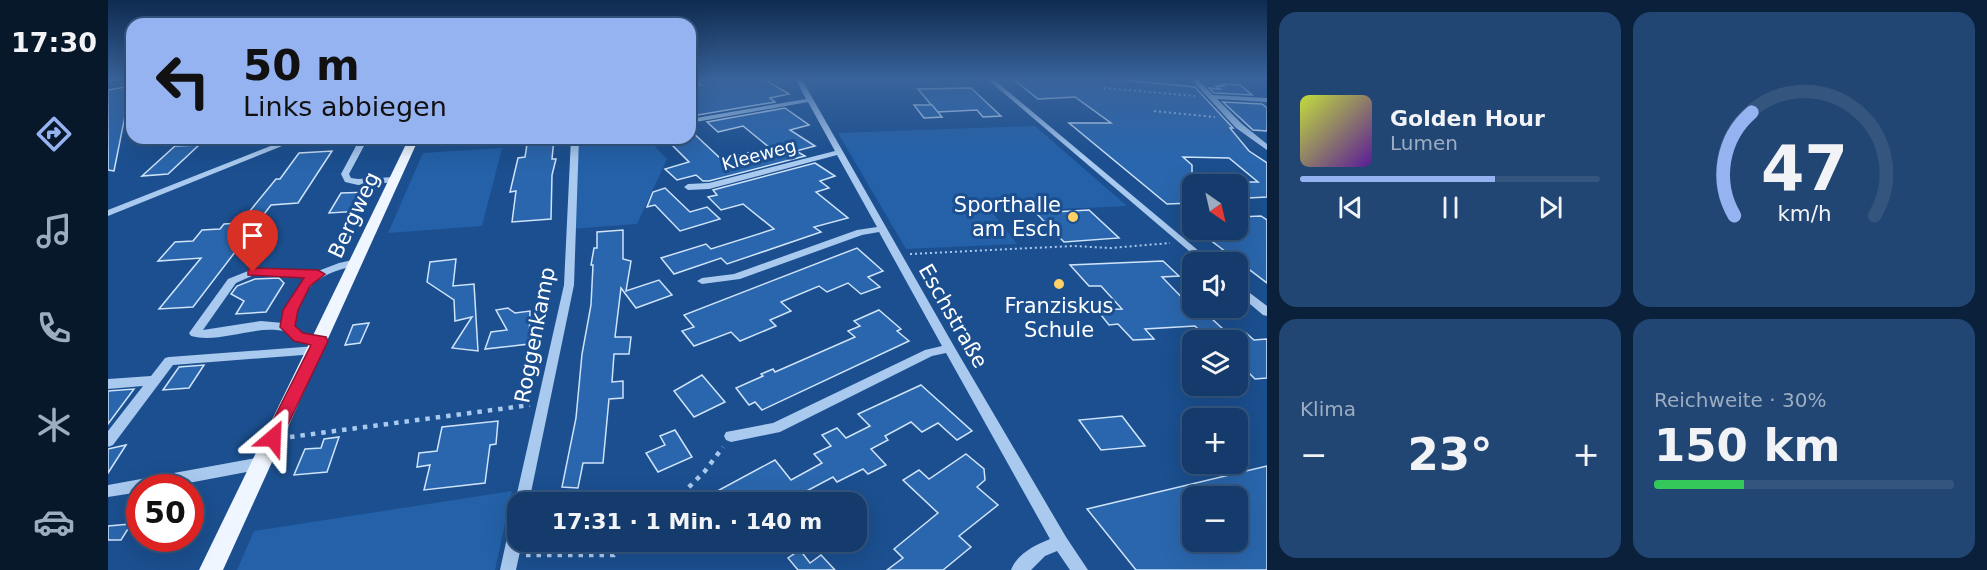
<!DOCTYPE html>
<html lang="de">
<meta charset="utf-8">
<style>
body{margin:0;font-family:"DejaVu Sans",sans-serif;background:#214673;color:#f1f3f6;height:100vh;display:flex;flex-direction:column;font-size:22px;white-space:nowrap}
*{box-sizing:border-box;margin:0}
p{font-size:20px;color:#9dadc1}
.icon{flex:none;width:33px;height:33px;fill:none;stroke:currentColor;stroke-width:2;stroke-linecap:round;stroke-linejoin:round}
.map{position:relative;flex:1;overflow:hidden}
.details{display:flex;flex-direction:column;gap:12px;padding:12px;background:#0b203b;width:720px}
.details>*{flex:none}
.guide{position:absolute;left:18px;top:18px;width:570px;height:126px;border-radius:18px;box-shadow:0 6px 24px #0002,0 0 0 2px #33557e;background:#95b2f1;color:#111;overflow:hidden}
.needle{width:39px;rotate:146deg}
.tools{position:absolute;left:1074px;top:174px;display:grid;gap:12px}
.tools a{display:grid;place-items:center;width:66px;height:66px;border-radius:12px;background:#143b6b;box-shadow:0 6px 24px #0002,0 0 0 2px #33557e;font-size:30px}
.speed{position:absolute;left:18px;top:474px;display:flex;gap:12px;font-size:30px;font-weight:700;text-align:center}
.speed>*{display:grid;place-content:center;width:78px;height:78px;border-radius:50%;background:#143b6b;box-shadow:0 6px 24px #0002,0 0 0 2px #33557e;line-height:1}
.speed .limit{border:9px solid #d22;background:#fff;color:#111}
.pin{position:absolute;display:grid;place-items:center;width:51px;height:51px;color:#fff;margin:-62px -26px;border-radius:50% 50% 50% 0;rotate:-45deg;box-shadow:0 0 6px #0007}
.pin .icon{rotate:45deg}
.me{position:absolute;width:66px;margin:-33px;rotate:26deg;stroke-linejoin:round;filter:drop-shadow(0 0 4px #0008)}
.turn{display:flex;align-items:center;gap:21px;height:126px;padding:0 18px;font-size:27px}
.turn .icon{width:78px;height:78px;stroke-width:2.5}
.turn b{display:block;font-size:42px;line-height:51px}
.big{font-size:45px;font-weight:700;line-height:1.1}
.details .card{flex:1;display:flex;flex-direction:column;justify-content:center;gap:9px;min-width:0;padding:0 21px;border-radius:18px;background:#214673}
.details .dial{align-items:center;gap:0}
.dial svg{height:156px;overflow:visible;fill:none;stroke:#33557e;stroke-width:7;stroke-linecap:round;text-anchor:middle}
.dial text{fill:#f1f3f6;stroke:none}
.song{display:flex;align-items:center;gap:18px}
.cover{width:72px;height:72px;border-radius:9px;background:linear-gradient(135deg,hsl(70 70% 55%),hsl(270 70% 35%))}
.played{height:6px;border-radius:3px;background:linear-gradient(90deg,#95b2f1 65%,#33557e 65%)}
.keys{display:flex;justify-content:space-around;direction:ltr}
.heat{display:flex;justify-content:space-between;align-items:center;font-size:33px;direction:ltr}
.charge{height:9px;border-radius:4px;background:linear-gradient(90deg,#34c759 30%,#33557e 0)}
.details .tiles{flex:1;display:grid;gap:12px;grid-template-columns:repeat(2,1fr)}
.trip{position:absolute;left:399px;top:492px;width:360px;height:60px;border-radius:18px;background:#143b6b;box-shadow:0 6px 24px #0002,0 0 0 2px #33557e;font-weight:700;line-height:60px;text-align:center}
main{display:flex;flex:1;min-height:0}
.dock{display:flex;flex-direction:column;width:108px;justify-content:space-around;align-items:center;background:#08182b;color:#9dadc1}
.dock .icon{width:42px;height:42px}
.dock .on{color:#95b2f1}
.dock b{font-size:27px;color:#f1f3f6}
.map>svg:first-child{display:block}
.green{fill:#2461a8}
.building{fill:#2a66ad;stroke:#cfe3fa;stroke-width:1.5;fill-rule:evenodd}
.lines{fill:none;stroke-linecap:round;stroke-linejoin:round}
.path-far1{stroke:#a9c9ee;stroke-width:2;stroke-dasharray:2 3;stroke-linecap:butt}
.path{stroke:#a9c9ee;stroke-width:4.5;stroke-dasharray:4.5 6;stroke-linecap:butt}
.minor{fill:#a9c9ee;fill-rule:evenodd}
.major{fill:#f0f6ff;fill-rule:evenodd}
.route{fill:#e11d48;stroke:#92132f;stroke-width:1.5}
.poi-dot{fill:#ffd166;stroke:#1b4f8f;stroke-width:2}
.labels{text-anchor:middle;stroke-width:6;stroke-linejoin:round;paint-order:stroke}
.far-street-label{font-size:18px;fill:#fff;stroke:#1b4f8f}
.poi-label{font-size:21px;fill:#fff;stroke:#1b4f8f;text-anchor:end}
.street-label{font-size:21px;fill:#fff;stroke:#1b4f8f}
</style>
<main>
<nav class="dock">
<b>17:30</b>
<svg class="icon on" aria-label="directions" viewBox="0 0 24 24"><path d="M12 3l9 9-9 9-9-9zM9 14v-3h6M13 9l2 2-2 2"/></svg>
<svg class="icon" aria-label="music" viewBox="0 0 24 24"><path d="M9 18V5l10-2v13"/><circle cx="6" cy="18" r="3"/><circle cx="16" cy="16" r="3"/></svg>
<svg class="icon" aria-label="phone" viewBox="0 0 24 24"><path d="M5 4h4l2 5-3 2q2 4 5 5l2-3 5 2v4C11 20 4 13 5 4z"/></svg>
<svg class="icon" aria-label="climate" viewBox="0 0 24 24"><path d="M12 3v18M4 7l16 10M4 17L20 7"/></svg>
<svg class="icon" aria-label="car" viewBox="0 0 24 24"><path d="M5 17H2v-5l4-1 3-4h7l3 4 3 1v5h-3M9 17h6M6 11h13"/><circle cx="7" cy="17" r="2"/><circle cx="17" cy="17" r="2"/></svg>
</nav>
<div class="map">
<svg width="1159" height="570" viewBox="0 0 1159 570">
<rect width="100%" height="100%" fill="#1b4f8f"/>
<g class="green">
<polygon points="927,126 1019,206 884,212 909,244 798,249 730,133"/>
<polygon points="467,138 539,138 559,159 529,224 463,229"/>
<polygon points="394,148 374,226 280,233 315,153"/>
<polygon points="404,491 387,570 129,570 146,531"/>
</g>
<g class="building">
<polygon points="605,78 654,78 681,94 662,98 667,102 590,115 582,108 582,87 594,85 589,81"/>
<polygon points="993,78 1087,87 1125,128 1122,128 1141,151 1159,163 1159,197 1140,198 1130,190 1130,184 1119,182 1150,182 1121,158 1075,157 1084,165 1084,203 1059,204 961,123 1003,123 967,97 930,99 905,79"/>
<polygon points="1113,84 1132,85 1144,95 1106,93 1101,88 1112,89 1108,86 1116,86"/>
<polygon points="23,86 6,171 0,170 0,90"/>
<polygon points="863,88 893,116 875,117 869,110 829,112 810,89"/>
<polygon points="1115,102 1154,104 1159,108 1159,131 1145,130"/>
<polygon points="806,105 824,105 834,117 816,118"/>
<polygon points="677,108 701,125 682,130 707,146 688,151 697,156 601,181 595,181 588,175 569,180 557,169 581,162 557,138 582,138 582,130 613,159 662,148 635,126 610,132 599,122"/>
<polygon points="420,138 446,138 444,159 448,159 444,175 443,219 404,222 408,191 402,192 410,158 417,157"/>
<polygon points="91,145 60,174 34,176 67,146"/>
<polygon points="224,151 190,203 163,205 85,307 51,309 93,258 50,261 67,242 85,241 94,230 112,229 116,224 132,223 168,179 172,179 191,153"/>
<polygon points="707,163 727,176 712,181 721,188 708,192 740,218 706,227 713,232 619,264 613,258 566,274 553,258 598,244 603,249 666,229 635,204 613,210 600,197 609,195 605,190"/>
<polygon points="557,188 582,212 599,207 612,219 572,231 547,205 539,207 545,192"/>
<polygon points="264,192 253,211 221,213 233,193"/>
<polygon points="981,210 1011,238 956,242 928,213"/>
<polygon points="1153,216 1159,220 1159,283 1093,233 1130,230 1130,217"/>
<polygon points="515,230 515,259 523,261 518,291 551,280 564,295 528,308 513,288 507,337 523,337 521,354 506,354 504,382 515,381 515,398 501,399 495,463 475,463 470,488 454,487 468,418 474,354 483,305 485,265 483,265 486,248 489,248 489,232"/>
<polygon points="749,248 775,271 760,277 772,287 753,294 740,283 719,292 711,286 673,302 683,311 662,320 668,326 632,341 623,332 586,346 574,331 586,327 576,315"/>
<polygon points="348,259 345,286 366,284 370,351 344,348 364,317 347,321 346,300 319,282 322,262"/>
<polygon points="1055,261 1071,276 1054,277 1084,308 1092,308 1127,340 1101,340 1087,326 1037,329 1046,339 1025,340 1010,324 1001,325 989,310 1014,309 993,286 981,286 962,265"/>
<polygon points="171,278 176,283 158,312 128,314 136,301 123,294 129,286 147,279"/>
<polygon points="400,308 407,313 422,311 421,344 377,349 383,332 399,330 388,310"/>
<polygon points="771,310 793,329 789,331 801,341 654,410 647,402 641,405 628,388 655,376 653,374 665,369 667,372 747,337 740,331 752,326 746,321"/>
<polygon points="261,323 252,343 237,345 245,325"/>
<polygon points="1130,333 1138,333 1146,340 1159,339 1159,378 1147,379 1138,370 1130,370"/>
<polygon points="96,365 81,388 55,390 71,367"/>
<polygon points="594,375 617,402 586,417 566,391"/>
<polygon points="813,385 864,431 849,440 830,423 814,432 803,422 777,436 780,440 763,449 778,465 760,474 755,469 729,482 725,477 678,502 589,502 667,460 683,480 714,463 706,454 723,446 714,435 729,428 738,438 762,426 750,414"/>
<polygon points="26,389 0,424 0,391"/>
<polygon points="1014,416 1037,446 993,450 971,420"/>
<polygon points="390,421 388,444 382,445 377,483 316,490 322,465 309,467 311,453 329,451 334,427"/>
<polygon points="567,430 584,457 550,472 538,453 557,445 552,436"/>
<polygon points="231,437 219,472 186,475 197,449 213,448 216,439"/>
<polygon points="18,445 0,473 0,449"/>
<polygon points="858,454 876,469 877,480 869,487 890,505 851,536 863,547 835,570 779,570 795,558 786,549 830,513 795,480 811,470 821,479"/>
<path d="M1159 466V570H1028L979 509ZM1084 496H1130V542H1084Z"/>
<polygon points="23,524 13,540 0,540 0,526"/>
<polygon points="692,550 702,563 713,555 727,570 690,570 680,558"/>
</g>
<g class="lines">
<g class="path-far1">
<polyline points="996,88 1087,96"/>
<polyline points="1046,111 1107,117"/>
<polyline points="802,254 965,246 1003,248 1062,243"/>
</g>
<g class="path">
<polyline points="182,437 422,405"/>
<polyline points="566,502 597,471 615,447"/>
<polyline points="418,555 506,555 522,542"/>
</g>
<g class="minor">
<polygon points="0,78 20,78 0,82"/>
<path d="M687 78H693L847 348 958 537 980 570H962L949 551 937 556 923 570H903C909 554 927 545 942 539L838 353 824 356 672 432 623 442 618 440 616 436 618 432 665 423 817 350 834 346 771 232 754 235 632 279 594 284 589 281 594 278 626 274 749 230 769 227 729 155 601 189 580 190 576 187 580 184 601 183 727 151 700 102 582 123V119L698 99Z"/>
<polygon points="878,78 884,78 1104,262 1094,262"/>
<polygon points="1082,78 1088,78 1105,95 1159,98 1159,102 1109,99 1134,124 1159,144 1159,150 1128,128"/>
<polygon points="183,138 194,138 0,216 0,210"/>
<polygon points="241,138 249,138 256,146 241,174 243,178 250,179 287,177 290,178 290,182 250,185 237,182 233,174 248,146"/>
<polygon points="463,138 471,138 466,285 421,502 410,502 410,507 407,502 456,285"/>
<path d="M249 259 254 262 253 264C211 274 195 282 186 326L195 334 216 338 218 341 216 344C209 346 195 343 188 340 178 335 182 331 168 330 140 328 109 343 83 336L81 333 120 279 145 269 210 271 231 263ZM146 275 201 277C186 289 179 305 175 323L153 321 95 330 128 283Z"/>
<polygon points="1130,286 1134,287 1159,306 1159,316 1155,315 1130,294"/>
<polygon points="208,346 212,347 214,350 212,353 208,354 65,365 5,445 0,447 0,431 35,386 0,389 0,379 43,376 57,358 61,357"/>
<polygon points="154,457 159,459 161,463 159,467 154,469 54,488 32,488 32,492 0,497 0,485"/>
<polygon points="410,517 410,542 414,542 408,570 392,570 402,524 405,519"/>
</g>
<polygon class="major" points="301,138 311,138 115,570 91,570"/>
</g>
<linearGradient id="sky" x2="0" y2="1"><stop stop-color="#0f2b4f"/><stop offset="0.5" stop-color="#39639b"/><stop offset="1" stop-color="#39639b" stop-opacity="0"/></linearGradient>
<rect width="1159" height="157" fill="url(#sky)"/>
<polygon class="route" points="145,268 210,270 217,274 202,286 190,310 187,326 195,333 218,337 220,341 171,443 165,446 159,443 156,438 203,345 186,341 172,327 175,310 196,278 140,275 140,269"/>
<g class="poi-dot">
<circle cx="965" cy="217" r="6"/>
<circle cx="951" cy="284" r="6"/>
</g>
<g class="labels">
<g class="far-street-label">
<text transform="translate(651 155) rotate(-15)" y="6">Kleeweg</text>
</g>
<g class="poi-label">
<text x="953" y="212">Sporthalle<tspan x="953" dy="24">am Esch</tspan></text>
<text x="951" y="313" text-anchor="middle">Franziskus<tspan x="951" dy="24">Schule</tspan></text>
</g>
<g class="street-label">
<text transform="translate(246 215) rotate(-65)" y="7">Bergweg</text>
<text transform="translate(845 316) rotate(60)" y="7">Eschstraße</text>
<text transform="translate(427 335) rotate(-79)" y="7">Roggenkamp</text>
</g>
</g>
</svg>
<div class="tools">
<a><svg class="needle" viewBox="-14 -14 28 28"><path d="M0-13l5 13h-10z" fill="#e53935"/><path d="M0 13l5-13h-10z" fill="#9dadc1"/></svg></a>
<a><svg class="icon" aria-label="sound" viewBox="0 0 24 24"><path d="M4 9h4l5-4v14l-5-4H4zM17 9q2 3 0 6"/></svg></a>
<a><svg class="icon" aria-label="layers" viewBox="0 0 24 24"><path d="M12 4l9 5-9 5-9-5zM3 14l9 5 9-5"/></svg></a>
<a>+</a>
<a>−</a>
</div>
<div class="speed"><div class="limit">50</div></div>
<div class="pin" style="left:145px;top:272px;background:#d93025"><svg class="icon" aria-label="arrive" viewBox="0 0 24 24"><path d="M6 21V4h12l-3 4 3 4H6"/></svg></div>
<svg class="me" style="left:165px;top:438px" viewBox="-20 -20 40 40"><path d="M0-17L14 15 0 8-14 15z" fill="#e11d48" stroke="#fff" stroke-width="4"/></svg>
<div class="trip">17:31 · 1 Min. · 140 m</div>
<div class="guide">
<div class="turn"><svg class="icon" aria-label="left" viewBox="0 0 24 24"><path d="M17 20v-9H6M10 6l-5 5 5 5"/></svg><div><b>50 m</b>Links abbiegen</div></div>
</div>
</div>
<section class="details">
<div class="tiles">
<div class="card">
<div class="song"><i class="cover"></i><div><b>Golden Hour</b><p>Lumen</p></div></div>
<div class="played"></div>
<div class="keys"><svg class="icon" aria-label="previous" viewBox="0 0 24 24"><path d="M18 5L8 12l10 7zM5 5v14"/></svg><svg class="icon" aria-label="pause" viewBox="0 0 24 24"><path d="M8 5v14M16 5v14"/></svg><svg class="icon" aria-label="next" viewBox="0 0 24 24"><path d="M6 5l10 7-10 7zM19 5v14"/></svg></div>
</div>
<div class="card dial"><svg viewBox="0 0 100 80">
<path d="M14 69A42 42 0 1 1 86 69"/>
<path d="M14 69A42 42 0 0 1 23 16" stroke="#95b2f1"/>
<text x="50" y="56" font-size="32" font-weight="700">47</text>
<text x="50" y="72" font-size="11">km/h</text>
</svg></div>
<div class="card"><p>Klima</p>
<div class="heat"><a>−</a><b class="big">23°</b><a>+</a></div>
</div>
<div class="card"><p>Reichweite · 30%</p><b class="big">150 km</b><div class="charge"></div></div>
</div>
</section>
</main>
